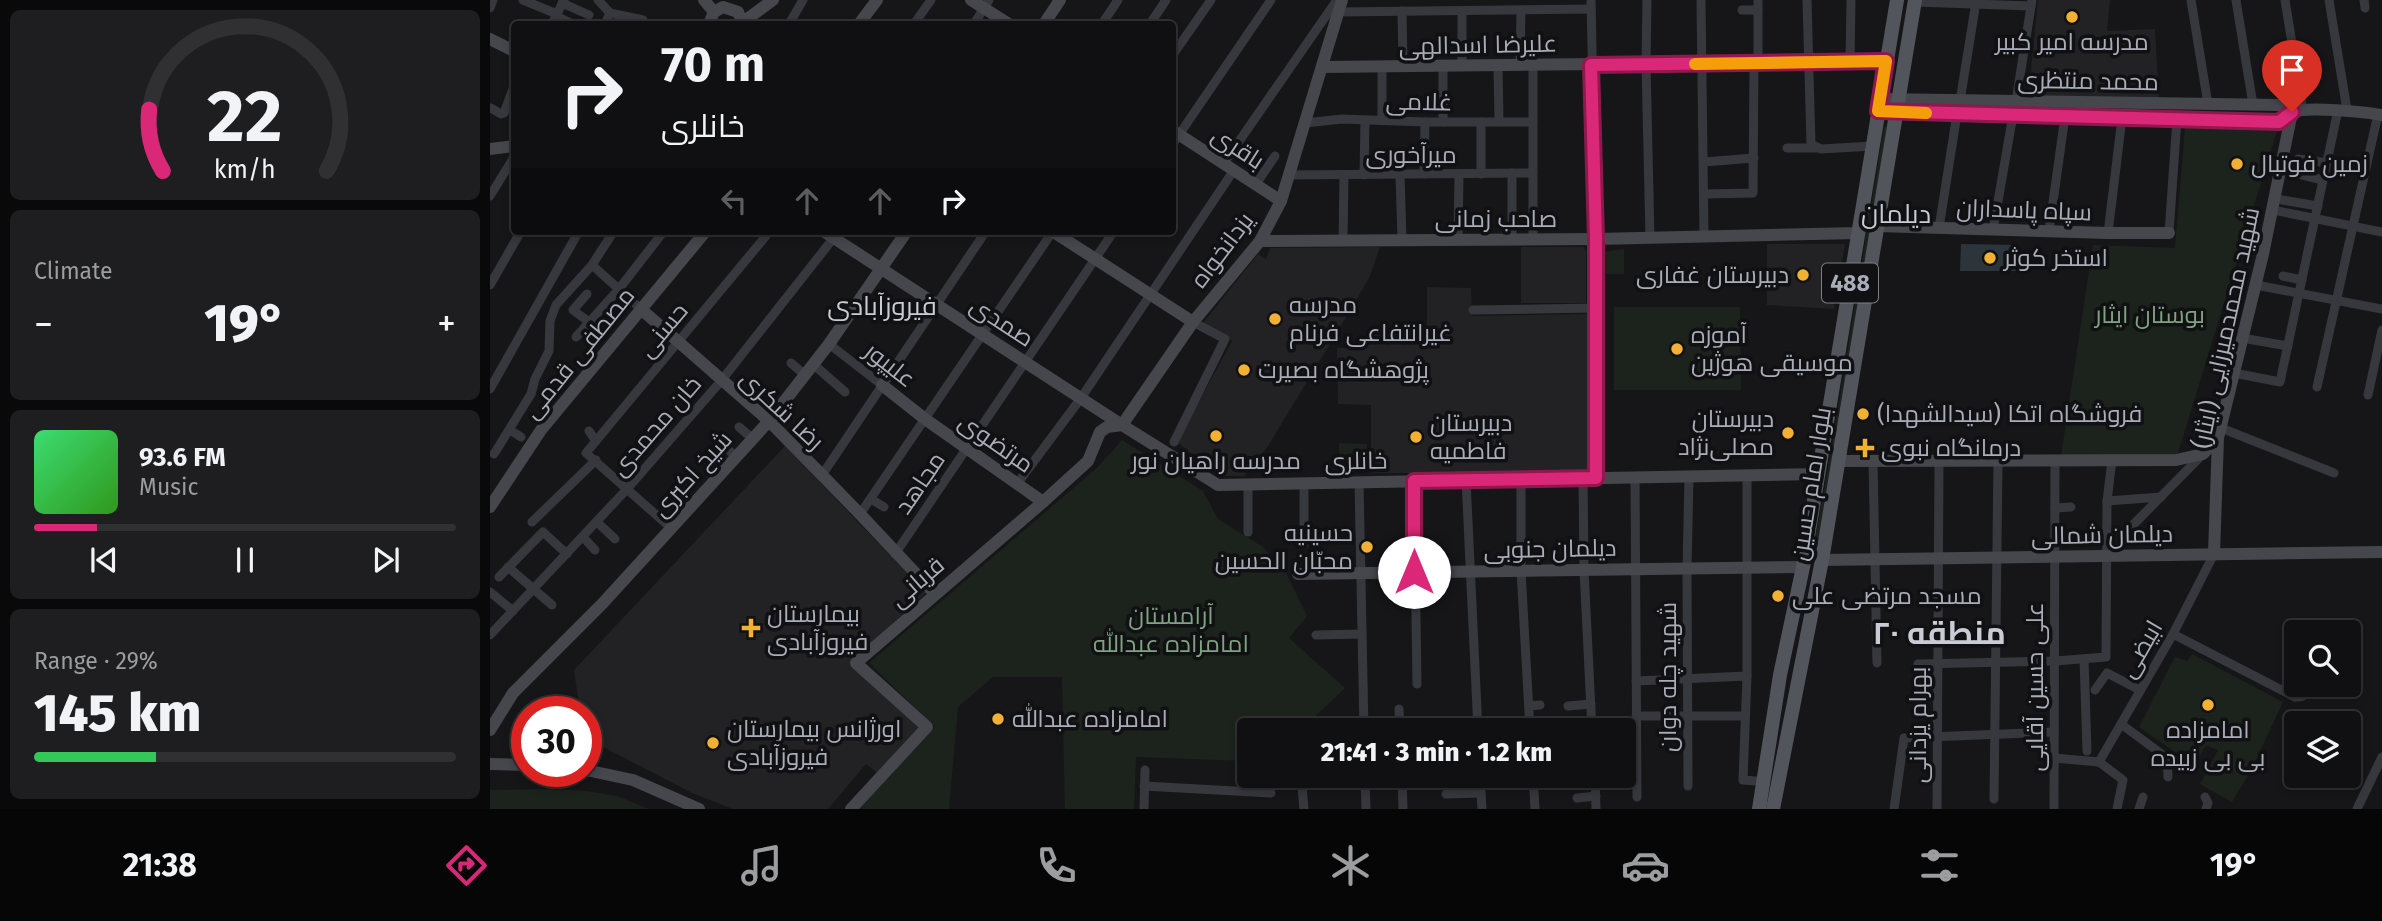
<!DOCTYPE html>
<meta charset="utf-8">
<style>
body{margin:0;font-family:"Fira Sans",Cairo,sans-serif;background:#1e1e20;color:#f1f3f6;height:100vh;display:flex;flex-direction:column;font-size:26px;white-space:nowrap}
*{box-sizing:border-box;margin:0}
p{font-size:23px;color:#9c9d9f}
.icon{flex:none;width:38px;height:38px;fill:none;stroke:currentColor;stroke-width:2;stroke-linecap:round;stroke-linejoin:round}
.map{position:relative;flex:1;overflow:hidden}
.side{display:flex;flex-direction:column;gap:10px;padding:10px;background:#09090a;width:490px}
.side>*{flex:none}
.guide{position:absolute;left:21px;top:21px;width:665px;height:214px;border-radius:7px;box-shadow:0 4px 10px #0003,0 0 0 2px #303032;background:#101012;color:#f1f3f6;overflow:hidden}
.buttons{position:absolute;left:1794px;top:620px;display:grid;gap:14px}
.buttons a{display:grid;place-items:center;width:77px;height:77px;border-radius:7px;background:#101012;box-shadow:0 4px 10px #0003,0 0 0 2px #303032;font-size:35px}
.speed{position:absolute;left:21px;top:696px;display:flex;gap:14px;font-size:35px;font-weight:700;text-align:center}
.speed>*{display:grid;place-content:center;width:91px;height:91px;border-radius:50%;background:#101012;box-shadow:0 4px 10px #0003,0 0 0 2px #303032;line-height:1}
.speed .limit{border:10px solid #d22;background:#fff;color:#111}
.pin{position:absolute;display:grid;place-items:center;width:60px;height:60px;color:#fff;margin:-72px -30px;border-radius:50% 50% 50% 0;rotate:-45deg;box-shadow:0 0 7px #0007}
.pin .icon{rotate:45deg}
.me{position:absolute;width:77px;margin:-38px;rotate:0deg;stroke-linejoin:round;filter:drop-shadow(0 0 5px #0008)}
.turn{display:flex;align-items:center;gap:24px;height:147px;padding:0 35px;font-size:32px}
.turn .icon{width:91px;height:91px;stroke-width:2.5}
.turn b{display:block;font-size:49px;line-height:60px}
.lanes{display:flex;align-items:center;height:66px;padding:0 35px;background:#0003;justify-content:center;gap:35px;direction:ltr}
.lanes .off{opacity:.35}
.big{font-size:52px;font-weight:800;line-height:1.1}
.side .widget{flex:1;display:flex;flex-direction:column;justify-content:center;gap:10px;min-width:0;padding:0 24px;border-radius:10px;background:#1e1e20}
.side .dial{align-items:center;gap:0}
.dial svg{height:182px;overflow:visible;fill:none;stroke:#303032;stroke-width:7;stroke-linecap:round;text-anchor:middle}
.dial text{fill:#f1f3f6;stroke:none}
.song{display:flex;align-items:center;gap:21px}
.cover{width:84px;height:84px;border-radius:10px;background:linear-gradient(135deg,hsl(140 70% 55%),hsl(110 70% 35%))}
.played{height:7px;border-radius:4px;background:linear-gradient(90deg,#db2777 15%,#303032 15%)}
.keys{display:flex;justify-content:space-around;direction:ltr}
.heat{display:flex;justify-content:space-between;align-items:center;font-size:38px;direction:ltr}
.charge{height:10px;border-radius:5px;background:linear-gradient(90deg,#34c759 29%,#303032 0)}
.trip{position:absolute;left:747px;top:718px;width:399px;height:70px;border-radius:7px;background:#101012;box-shadow:0 4px 10px #0003,0 0 0 2px #303032;font-weight:800;line-height:70px;text-align:center}
.menu{display:flex;height:112px;justify-content:space-around;align-items:center;background:#060607;color:#9c9d9f}
.menu .icon{width:49px;height:49px}
.menu .active{color:#db2777}
.menu b{font-size:32px;color:#f1f3f6}
main{display:flex;flex:1;min-height:0}
.map>svg:first-child{display:block}
.built{fill:#222225}
.green{fill:#1c231d}
.water{fill:#2c353c}
.lines{fill:none;stroke-linecap:round;stroke-linejoin:round}
.street{stroke:#37383d;stroke-width:9}
.secondary{stroke:#45474d;stroke-width:12}
.primary{stroke:#53555c;stroke-width:14}
.route-casing{stroke:#8e194d;stroke-width:18}
.route{stroke:#db2777;stroke-width:12}
.slow{stroke:#f59e0b;stroke-width:12}
.poi-dot{fill:#f2b134;stroke:#111113;stroke-width:2.5}
.labels{text-anchor:middle;stroke-width:7;stroke-linejoin:round;paint-order:stroke}
.shield{fill:#111113;stroke:#7b7e86;stroke-width:2}
.shield-label{font-size:23px;font-weight:bold;fill:#a8adb8}
.poi-label{font-size:24px;fill:#a8adb8;stroke:#111113;text-anchor:start}
.street-label{font-size:24px;fill:#a8adb8;stroke:#111113}
.park-label{font-size:24px;fill:#7fa381;stroke:#111113}
.neighbourhood-label{font-size:26px;fill:#c9ccd4;stroke:#111113}
.district-label{font-size:32px;font-weight:bold;fill:#c9ccd4;stroke:#111113}
</style>
<main>
<section class="side">
<div class="widget dial"><svg viewBox="0 0 100 80">
<path d="M14 69A42 42 0 1 1 86 69"/>
<path d="M14 69A42 42 0 0 1 8 42" stroke="#db2777"/>
<text x="50" y="56" font-size="32" font-weight="700">22</text>
<text x="50" y="72" font-size="11">km/h</text>
</svg></div>
<div class="widget"><p>Climate</p>
<div class="heat"><a>−</a><b class="big">19°</b><a>+</a></div>
</div>
<div class="widget">
<div class="song"><i class="cover"></i><div><b>93.6 FM</b><p>Music</p></div></div>
<div class="played"></div>
<div class="keys"><svg class="icon" aria-label="previous" viewBox="0 0 24 24"><path d="M18 5L8 12l10 7zM5 5v14"/></svg><svg class="icon" aria-label="pause" viewBox="0 0 24 24"><path d="M8 5v14M16 5v14"/></svg><svg class="icon" aria-label="next" viewBox="0 0 24 24"><path d="M6 5l10 7-10 7zM19 5v14"/></svg></div>
</div>
<div class="widget"><p>Range · 29%</p><b class="big">145 km</b><div class="charge"></div></div>
</section>
<div class="map">
<svg width="1892" height="809" viewBox="0 0 1892 809">
<rect width="100%" height="100%" fill="#161618"/>
<g class="built">
<polygon points="1548,0 1620,0 1617,31 1665,29 1669,101 1538,101"/>
<polygon points="1277,244 1355,244 1344,309 1277,305"/>
<polygon points="890,247 880,276 861,309 778,446 754,476 729,476 687,442 742,341 713,323 768,254 776,259 780,248"/>
<polygon points="1031,247 1094,247 1096,252 1096,303 1031,303"/>
<polygon points="937,287 981,288 982,316 1098,314 1102,319 1101,474 881,473 881,405 848,404 847,348 876,348 878,335 937,335"/>
<polygon points="295,446 436,593 360,663 429,727 387,773 376,764 338,809 243,809 202,793 96,738 96,712 90,712 84,670"/>
</g>
<g class="green">
<polygon points="1394,126 1397,127 1340,481 1326,551 1323,550 1341,452"/>
<polygon points="1695,127 1787,131 1687,456 1571,456 1603,245 1685,248"/>
<polygon points="1134,249 1134,274 1113,274 1112,252"/>
<polygon points="1124,307 1250,307 1251,390 1124,390"/>
<polygon points="632,440 713,491 728,519 773,547 796,573 817,616 799,638 855,688 811,730 760,730 759,761 646,757 644,809 575,809 572,677 503,677 468,707 459,809 369,809 445,727 379,663 608,467"/>
<polygon points="849,443 877,444 877,462 849,461"/>
<polygon points="1702,654 1793,702 1761,770 1742,802 1710,784 1728,750 1716,745 1704,765 1649,727 1685,657 1697,661"/>
<polygon points="59,789 97,791 127,796 159,809 0,809 0,790"/>
</g>
<polygon class="water" points="1471,244 1529,245 1529,271 1470,271"/>
<g class="lines">
<g class="street">
<polyline points="33,0 67,14"/>
<polyline points="108,0 120,13 115,24"/>
<polyline points="1101,0 1106,239 1106,478"/>
<polyline points="1157,0 1156,64 1160,238"/>
<polyline points="1211,0 1214,237"/>
<polyline points="1317,0 1321,144 1331,149 1383,146"/>
<polyline points="1701,0 1718,104"/>
<polyline points="1746,0 1763,105"/>
<polyline points="1795,0 1813,111"/>
<polyline points="1839,0 1857,110"/>
<polyline points="1874,0 1875,8"/>
<polyline points="1425,2 1541,6"/>
<polyline points="72,3 99,15"/>
<polyline points="0,8 3,0"/>
<polyline points="1252,10 1268,10"/>
<polyline points="912,11 913,66"/>
<polyline points="848,12 1101,9"/>
<polyline points="120,13 153,20"/>
<polyline points="66,16 83,24"/>
<polyline points="62,24 74,0"/>
<polyline points="299,24 313,0"/>
<polyline points="424,24 441,0"/>
<polyline points="484,24 499,0"/>
<polyline points="612,24 628,0"/>
<polyline points="660,24 676,0"/>
<polyline points="682,56 721,0"/>
<polyline points="1360,62 1361,0"/>
<polyline points="1268,63 1268,0"/>
<polyline points="1043,65 1043,240"/>
<polyline points="972,66 972,11"/>
<polyline points="1008,66 1009,122"/>
<polyline points="1030,66 1031,10"/>
<polyline points="892,67 892,120"/>
<polyline points="1470,101 1486,2"/>
<polyline points="1526,101 1542,0"/>
<polyline points="1,108 11,114 14,113 24,86"/>
<polyline points="953,122 953,66"/>
<polyline points="991,122 991,174"/>
<polyline points="815,123 852,119 935,122 1043,122"/>
<polyline points="682,145 781,0"/>
<polyline points="1297,148 1326,148"/>
<polyline points="1808,159 1837,163"/>
<polyline points="1214,162 1264,158"/>
<polyline points="734,163 847,0"/>
<polyline points="1791,170 1833,180"/>
<polyline points="910,174 912,240"/>
<polyline points="934,174 935,122"/>
<polyline points="799,175 1043,173"/>
<polyline points="874,175 875,120"/>
<polyline points="766,184 785,156"/>
<polyline points="1214,194 1263,193 1264,63"/>
<polyline points="0,196 24,157"/>
<polyline points="1792,200 1828,206"/>
<polyline points="1783,210 1892,232"/>
<polyline points="1449,228 1467,114"/>
<polyline points="1503,230 1523,115"/>
<polyline points="1559,231 1575,116"/>
<polyline points="1618,233 1632,118"/>
<polyline points="1679,233 1687,119"/>
<polyline points="968,240 969,174"/>
<polyline points="1022,240 1022,173"/>
<polyline points="853,241 854,175"/>
<polyline points="102,265 152,310"/>
<polyline points="1793,276 1812,280"/>
<polyline points="0,285 31,231"/>
<polyline points="1766,285 1892,309"/>
<polyline points="97,294 83,310 99,322"/>
<polyline points="983,310 1106,308"/>
<polyline points="86,337 129,289 174,231"/>
<polyline points="1752,338 1798,346"/>
<polyline points="339,344 392,385"/>
<polyline points="301,363 315,375"/>
<polyline points="323,364 355,392"/>
<polyline points="1744,373 1790,382 1848,110"/>
<polyline points="1827,387 1888,114"/>
<polyline points="0,389 89,231"/>
<polyline points="1878,395 1892,330"/>
<polyline points="249,427 263,439"/>
<polyline points="1731,428 1844,473"/>
<polyline points="20,430 31,437"/>
<polyline points="99,431 106,441"/>
<polyline points="227,439 246,457"/>
<polyline points="684,442 735,339 703,322"/>
<polyline points="4,454 41,394 45,379 59,351 60,321 66,305 102,265 124,231"/>
<polyline points="1383,461 1387,663"/>
<polyline points="332,475 496,231"/>
<polyline points="1257,476 1257,676 1253,780 1266,781"/>
<polyline points="1145,477 1147,797"/>
<polyline points="1093,478 1094,570 1102,730"/>
<polyline points="1031,479 1031,571 1040,730"/>
<polyline points="976,480 988,730"/>
<polyline points="924,481 927,684"/>
<polyline points="869,482 874,730"/>
<polyline points="814,483 814,544"/>
<polyline points="527,484 591,398 744,170"/>
<polyline points="758,484 758,532"/>
<polyline points="381,499 394,507"/>
<polyline points="1617,501 1671,497"/>
<polyline points="1565,508 1581,507"/>
<polyline points="370,514 563,231"/>
<polyline points="42,522 106,460"/>
<polyline points="107,522 125,539"/>
<polyline points="181,528 96,453 280,231"/>
<polyline points="1638,530 1712,455"/>
<polyline points="93,537 105,550"/>
<polyline points="405,554 624,231"/>
<polyline points="18,567 62,605"/>
<polyline points="9,577 53,532 77,554"/>
<polyline points="0,592 23,611"/>
<path d="M1683 634 1805 697C1815 698 1820 691 1826 684"/>
<polyline points="0,635 137,489 231,381 349,231"/>
<polyline points="826,635 872,634"/>
<polyline points="1594,659 1597,751"/>
<polyline points="1428,664 1565,661 1616,657 1617,501 1622,460"/>
<polyline points="1858,671 1866,671"/>
<polyline points="1146,681 1257,676"/>
<polyline points="1605,690 1617,673 1650,690"/>
<polyline points="1039,706 1050,705"/>
<polyline points="1078,706 1101,704"/>
<polyline points="909,709 910,730"/>
<polyline points="1146,716 1250,716"/>
<polyline points="1631,724 1677,758 1678,777"/>
<polyline points="1564,758 1609,762"/>
<polyline points="1609,762 1683,634 1724,554"/>
<polyline points="1609,762 1633,780 1627,809"/>
<polyline points="811,775 814,809"/>
<polyline points="875,775 876,809"/>
<polyline points="912,775 913,809"/>
<polyline points="990,775 992,809"/>
<polyline points="1043,775 1045,809"/>
<polyline points="1105,775 1106,809"/>
<polyline points="654,786 781,793"/>
<polyline points="1198,786 1197,569 1199,477"/>
<polyline points="956,794 991,793"/>
<polyline points="1715,797 1718,803 1716,809"/>
<polyline points="1087,798 1106,796"/>
<polyline points="1504,799 1508,461"/>
<polyline points="654,809 655,770"/>
<polyline points="1404,809 1414,738 1564,732"/>
<polyline points="1447,809 1449,461"/>
<polyline points="1564,809 1565,460"/>
<polyline points="1649,809 1653,797"/>
<polyline points="1867,809 1892,757"/>
</g>
<g class="secondary">
<polyline points="214,0 224,12"/>
<polyline points="481,0 519,24"/>
<polyline points="253,22 283,0"/>
<polyline points="219,24 224,12 233,7 248,12 253,24"/>
<polyline points="369,24 387,0"/>
<polyline points="554,24 570,0"/>
<polyline points="0,39 24,51"/>
<polyline points="833,67 1397,61"/>
<polyline points="1390,99 1790,105 1802,112"/>
<path d="M1388 112 1789 122C1793 119 1798 114 1802 112 1818 106 1874 112 1892 115"/>
<polyline points="682,130 791,201"/>
<polyline points="0,149 24,146"/>
<polyline points="1387,226 1618,233 1679,233"/>
<polyline points="333,231 632,425 728,485 1328,474"/>
<polyline points="562,231 703,322"/>
<polyline points="770,241 1106,239 1368,233"/>
<polyline points="152,310 279,421 370,514 445,594"/>
<polyline points="392,385 435,419 553,502"/>
<polyline points="632,425 703,322 770,241 791,201 852,0"/>
<polyline points="1348,461 1686,460 1713,454 1728,438"/>
<polyline points="0,507 51,430 216,231"/>
<polyline points="1724,554 1728,438 1773,254 1802,112"/>
<polyline points="1332,560 1892,552"/>
<polyline points="808,574 1313,567"/>
<polyline points="0,730 23,693 113,603 279,421 339,344 417,231"/>
<polyline points="0,764 37,765"/>
<polyline points="96,770 143,780 209,809"/>
<polyline points="361,809 437,727 366,663 553,502 598,461 610,432 617,427 632,425"/>
</g>
<g class="primary">
<polyline points="1269,809 1290,675 1313,567 1407,0"/>
<polyline points="1283,809 1332,560 1425,0"/>
</g>
</g>
<g class="lines">
<defs>
<polyline id="route" points="924,572 924,481 1106,478 1106,239 1101,65 1396,61 1388,111 1789,122 1802,112"/>
</defs>
<use href="#route" class="route-casing"/>
<use href="#route" class="route"/>
<polyline class="slow" points="1205,64 1396,61 1388,111 1436,113"/>
</g>
<g class="poi-dot">
<circle cx="1582" cy="17" r="7"/>
<circle cx="1747" cy="164" r="7"/>
<circle cx="1500" cy="258" r="7"/>
<circle cx="1313" cy="275" r="7"/>
<circle cx="785" cy="319" r="7"/>
<circle cx="1187" cy="349" r="7"/>
<circle cx="754" cy="370" r="7"/>
<circle cx="1373" cy="414" r="7"/>
<circle cx="1298" cy="433" r="7"/>
<circle cx="726" cy="436" r="7"/>
<circle cx="926" cy="437" r="7"/>
<path d="M1371.5 437.5h7v7h7v7h-7v7h-7v-7h-7v-7h7z"/>
<circle cx="877" cy="547" r="7"/>
<circle cx="1288" cy="596" r="7"/>
<path d="M257.5 617.5h7v7h7v7h-7v7h-7v-7h-7v-7h7z"/>
<circle cx="1718" cy="705" r="7"/>
<circle cx="508" cy="719" r="7"/>
<circle cx="223" cy="743" r="7"/>
</g>
<g class="labels">
<rect class="shield" x="1332" y="263.5" width="56" height="39" rx="5"/>
<g class="shield-label">
<text x="1360" y="291">488</text>
</g>
<g class="poi-label">
<text x="1582" y="50" text-anchor="middle">مدرسه امیر کبیر</text>
<text x="1761" y="172">زمین فوتبال</text>
<text x="1514" y="266">استخر کوثر</text>
<text x="1299" y="283" text-anchor="end">دبیرستان غفاری</text>
<text x="799" y="313">مدرسه<tspan x="799" dy="28">غیرانتفاعی فرنام</tspan></text>
<text x="1201" y="343">آموزه<tspan x="1201" dy="28">موسیقی هوژین</tspan></text>
<text x="768" y="378">پژوهشگاه بصیرت</text>
<text x="1387" y="422">فروشگاه اتکا (سیدالشهدا)</text>
<text x="1284" y="427" text-anchor="end">دبیرستان<tspan x="1284" dy="28">مصلی‌نژاد</tspan></text>
<text x="940" y="431">دبیرستان<tspan x="940" dy="28">فاطمیه</tspan></text>
<text x="1391" y="456">درمانگاه نبوی</text>
<text x="726" y="469" text-anchor="middle">مدرسه راهیان نور</text>
<text x="863" y="541" text-anchor="end">حسینیه<tspan x="863" dy="28">محبّان الحسین</tspan></text>
<text x="1302" y="604">مسجد مرتضی علی</text>
<text x="277" y="622">بیمارستان<tspan x="277" dy="28">فیروزآبادی</tspan></text>
<text x="522" y="727">امامزاده عبدالله</text>
<text x="237" y="737">اورژانس بیمارستان<tspan x="237" dy="28">فیروزآبادی</tspan></text>
<text x="1718" y="738" text-anchor="middle">امامزاده<tspan x="1718" dy="28">بی بی زبیده</tspan></text>
</g>
<g class="street-label">
<text transform="translate(988 45) rotate(-1)" y="8">علیرضا اسدالهی</text>
<text transform="translate(1598 81) rotate(1)" y="8">محمد منتظری</text>
<text transform="translate(929 102) rotate(1)" y="8">غلامی</text>
<text transform="translate(748 148) rotate(33)" y="8">باقری</text>
<text x="921" y="163">میرآخوری</text>
<text transform="translate(1534 210) rotate(2)" y="8">سپاه پاسداران</text>
<text x="1006" y="227">صاحب زمانی</text>
<text transform="translate(732 250) rotate(-53)" y="8">یزدانخواه</text>
<text transform="translate(512 322) rotate(33)" y="8">صمدی</text>
<text transform="translate(1736 328) rotate(-78)" y="8">شهید محمدمیرزایی (ایثار)</text>
<text transform="translate(173 330) rotate(-50)" y="8">حسنی</text>
<text transform="translate(89 353) rotate(-51)" y="8">مصطفی قدمی</text>
<text transform="translate(400 365) rotate(38)" y="8">علیپور</text>
<text transform="translate(292 410) rotate(43)" y="8">رضا شکری</text>
<text transform="translate(166 426) rotate(-49)" y="8">خان محمدی</text>
<text transform="translate(506 443) rotate(35)" y="8">مرتضوی</text>
<text transform="translate(866 461) rotate(-1)" y="8">خانلری</text>
<text transform="translate(202 474) rotate(-48)" y="8">شیخ اکبری</text>
<text transform="translate(430 483) rotate(-56)" y="8">مجاهد</text>
<text transform="translate(1321 484) rotate(-81)" y="8">بلوار امام حسین</text>
<text transform="translate(1612 535) rotate(-1)" y="8">دیلمان شمالی</text>
<text transform="translate(1060 549) rotate(-1)" y="8">دیلمان جنوبی</text>
<text transform="translate(427 582) rotate(-41)" y="8">قربانی</text>
<text transform="translate(1651 649) rotate(-60)" y="8">ابیضی</text>
<text transform="translate(1178 677) rotate(-90)" y="8">شهید چله دوان</text>
<text transform="translate(1545 687) rotate(-90)" y="8">علی حسین آقایی</text>
<text transform="translate(1428 725) rotate(-90)" y="8">بهرام یزدانی</text>
</g>
<g class="park-label">
<text x="1660" y="323">بوستان ایثار</text>
<text x="681" y="624">آرامستان<tspan x="681" dy="28">امامزاده عبدالله</tspan></text>
</g>
<g class="neighbourhood-label">
<text x="1406" y="223">دیلمان</text>
<text x="392" y="315">فیروزآبادی</text>
</g>
<g class="district-label">
<text x="1449" y="644">منطقه ۲۰</text>
</g>
</g>
</svg>
<div class="buttons">
<a><svg class="icon" aria-label="search" viewBox="0 0 24 24"><circle cx="10" cy="10" r="6"/><path d="M15 15l6 6"/></svg></a>
<a><svg class="icon" aria-label="layers" viewBox="0 0 24 24"><path d="M12 4l9 5-9 5-9-5zM3 14l9 5 9-5"/></svg></a>
</div>
<div class="speed"><div class="limit">30</div></div>
<div class="pin" style="left:1802px;top:112px;background:#d93025"><svg class="icon" aria-label="arrive" viewBox="0 0 24 24"><path d="M6 21V4h12l-3 4 3 4H6"/></svg></div>
<svg class="me" style="left:924px;top:572px" viewBox="-20 -20 40 40"><circle r="19" fill="#fff"/><path d="M0-13L10 11 0 6-10 11z" fill="#db2777"/></svg>
<div class="trip">21:41 · 3 min · 1.2 km</div>
<div class="guide">
<div class="turn"><svg class="icon" aria-label="right" viewBox="0 0 24 24"><path d="M7 20v-9h11M14 6l5 5-5 5"/></svg><div><b>70 m</b>خانلری</div></div>
<div class="lanes"><svg class="icon off" aria-label="left" viewBox="0 0 24 24"><path d="M17 20v-9H6M10 6l-5 5 5 5"/></svg><svg class="icon off" aria-label="ahead" viewBox="0 0 24 24"><path d="M12 20V5M6 11l6-6 6 6"/></svg><svg class="icon off" aria-label="ahead" viewBox="0 0 24 24"><path d="M12 20V5M6 11l6-6 6 6"/></svg><svg class="icon" aria-label="right" viewBox="0 0 24 24"><path d="M7 20v-9h11M14 6l5 5-5 5"/></svg></div>
</div>
</div>
</main>
<nav class="menu">
<b>21:38</b>
<svg class="icon active" aria-label="directions" viewBox="0 0 24 24"><path d="M12 3l9 9-9 9-9-9zM9 14v-3h6M13 9l2 2-2 2"/></svg>
<svg class="icon" aria-label="music" viewBox="0 0 24 24"><path d="M9 18V5l10-2v13"/><circle cx="6" cy="18" r="3"/><circle cx="16" cy="16" r="3"/></svg>
<svg class="icon" aria-label="phone" viewBox="0 0 24 24"><path d="M5 4h4l2 5-3 2q2 4 5 5l2-3 5 2v4C11 20 4 13 5 4z"/></svg>
<svg class="icon" aria-label="climate" viewBox="0 0 24 24"><path d="M12 3v18M4 7l16 10M4 17L20 7"/></svg>
<svg class="icon" aria-label="car" viewBox="0 0 24 24"><path d="M5 17H2v-5l4-1 3-4h7l3 4 3 1v5h-3M9 17h6M6 11h13"/><circle cx="7" cy="17" r="2"/><circle cx="17" cy="17" r="2"/></svg>
<svg class="icon" aria-label="filters" viewBox="0 0 24 24"><path d="M4 7h16M4 17h16"/><circle cx="9" cy="7" r="2"/><circle cx="15" cy="17" r="2"/></svg>
<b>19°</b>
</nav>
